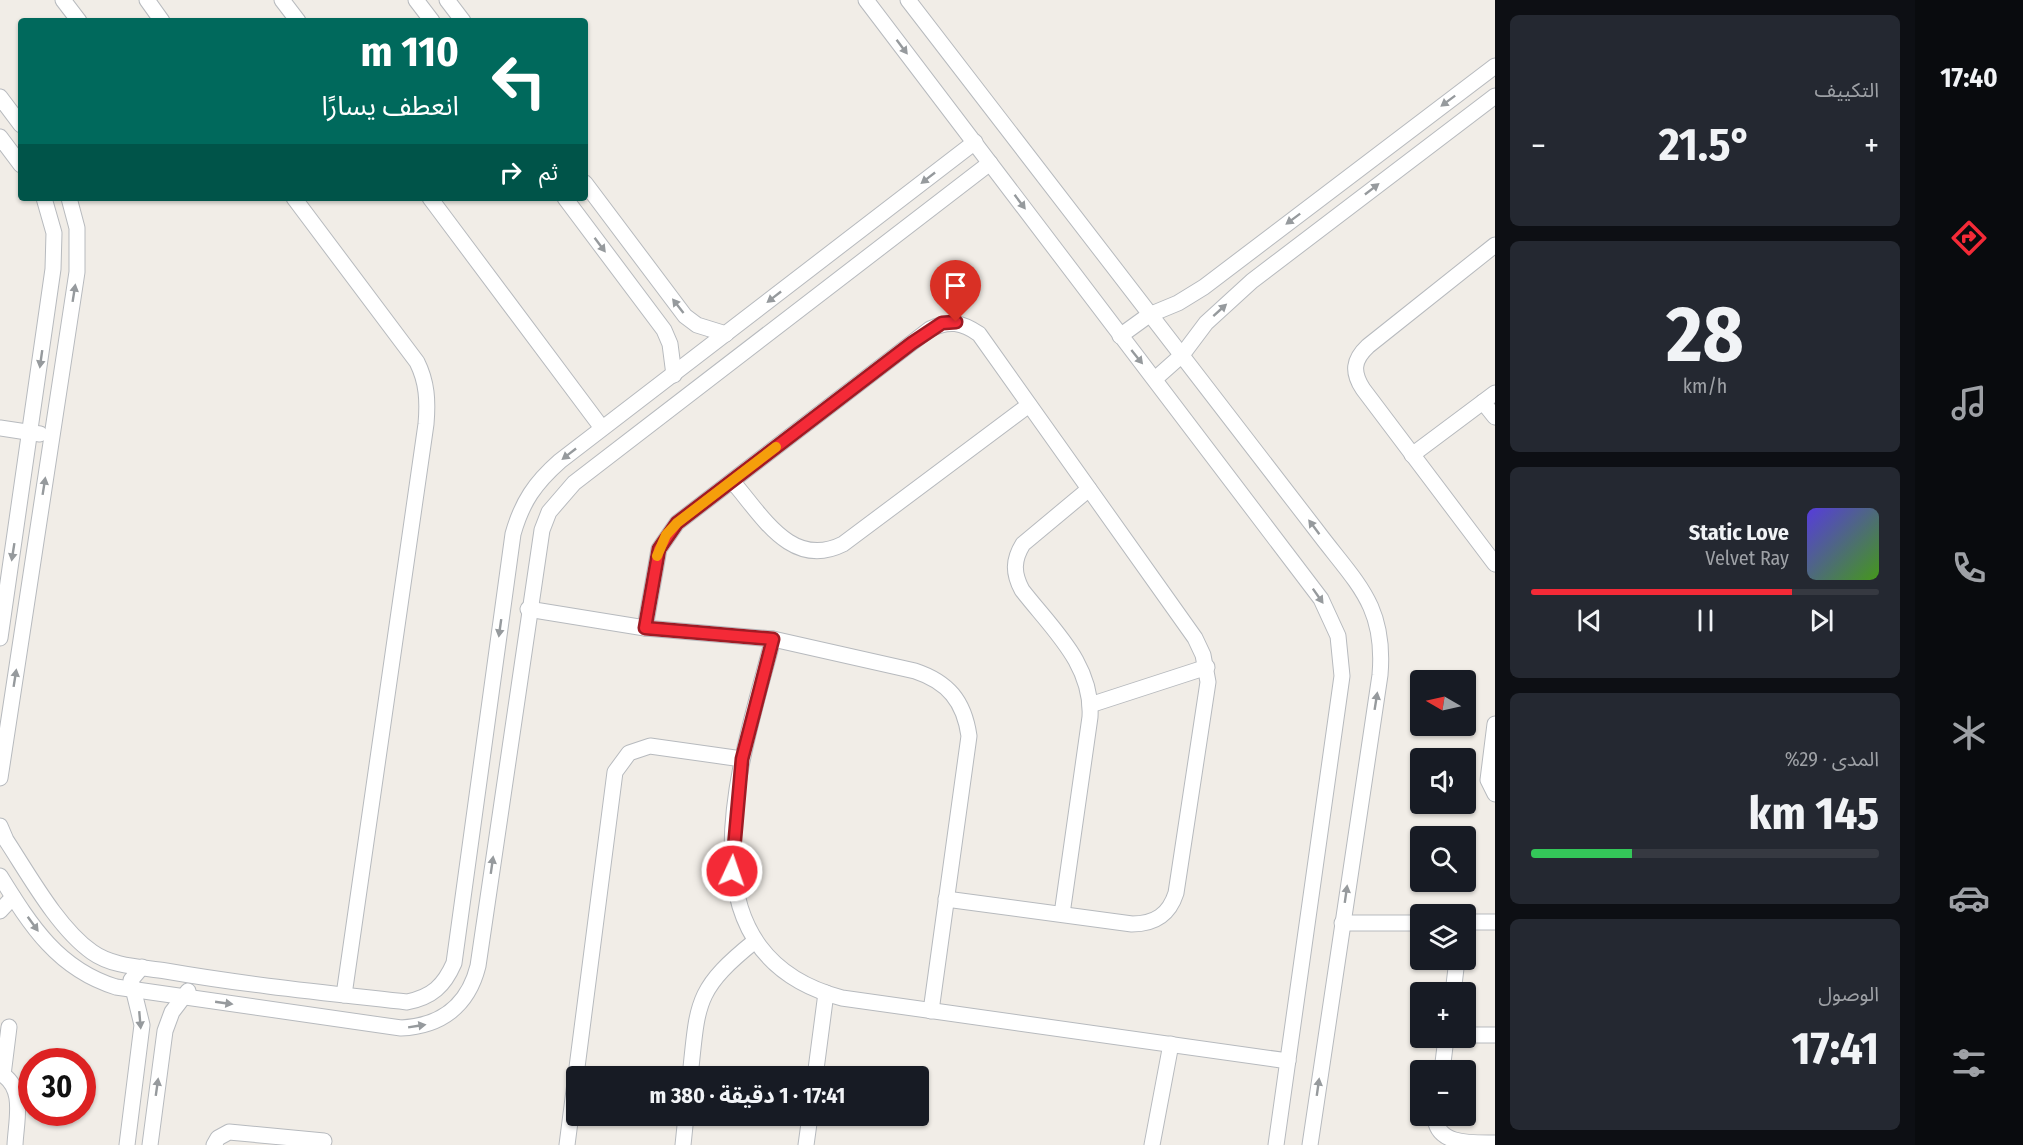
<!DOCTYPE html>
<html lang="ar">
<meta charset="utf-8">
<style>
body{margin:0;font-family:"Fira Sans Condensed","Noto Sans Arabic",sans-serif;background:#242831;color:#f1f3f6;direction:rtl;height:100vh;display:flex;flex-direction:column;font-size:22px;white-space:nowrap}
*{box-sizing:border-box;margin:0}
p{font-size:20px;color:#9ea1a6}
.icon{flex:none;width:33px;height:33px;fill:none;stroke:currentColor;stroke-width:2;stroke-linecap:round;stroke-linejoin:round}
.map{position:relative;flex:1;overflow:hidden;direction:ltr}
.drawer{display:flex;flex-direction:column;gap:15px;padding:15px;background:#0d0f14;width:420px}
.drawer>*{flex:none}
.guide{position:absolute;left:18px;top:18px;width:570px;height:183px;border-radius:6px;box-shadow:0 2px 4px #0004;direction:rtl;background:#00695c;color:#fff;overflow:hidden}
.needle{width:39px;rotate:279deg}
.buttons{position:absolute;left:1410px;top:670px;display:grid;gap:12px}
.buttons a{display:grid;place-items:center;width:66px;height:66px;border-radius:6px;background:#171b24;box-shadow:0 2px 4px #0004;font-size:30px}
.speed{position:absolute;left:18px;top:1048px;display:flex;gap:12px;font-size:30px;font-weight:700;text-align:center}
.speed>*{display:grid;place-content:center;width:78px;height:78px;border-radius:50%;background:#171b24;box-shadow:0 2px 4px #0004;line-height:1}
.speed .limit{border:9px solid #d22;background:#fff;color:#111}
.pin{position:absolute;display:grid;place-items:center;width:51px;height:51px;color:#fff;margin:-62px -26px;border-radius:50% 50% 50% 0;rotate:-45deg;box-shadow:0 0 6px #0007}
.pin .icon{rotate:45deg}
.me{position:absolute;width:66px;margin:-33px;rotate:3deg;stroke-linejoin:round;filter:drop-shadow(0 0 4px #0008)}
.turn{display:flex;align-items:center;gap:21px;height:126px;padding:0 30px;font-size:27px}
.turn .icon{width:78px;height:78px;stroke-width:2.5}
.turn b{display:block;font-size:42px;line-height:51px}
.then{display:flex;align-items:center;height:57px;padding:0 30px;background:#0003;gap:12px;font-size:22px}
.big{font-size:45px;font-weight:700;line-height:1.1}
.drawer .card{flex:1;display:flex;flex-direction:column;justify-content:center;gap:9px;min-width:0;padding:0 21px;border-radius:9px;background:#242831}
.drawer .dial{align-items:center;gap:0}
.dial b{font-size:78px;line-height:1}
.song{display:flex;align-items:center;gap:18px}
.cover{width:72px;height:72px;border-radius:9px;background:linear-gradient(135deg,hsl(250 70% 55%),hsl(100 70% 35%))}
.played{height:6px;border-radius:3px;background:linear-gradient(90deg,#f42a37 75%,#363941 75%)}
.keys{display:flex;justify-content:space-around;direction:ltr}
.heat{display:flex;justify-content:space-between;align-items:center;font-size:33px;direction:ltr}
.charge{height:9px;border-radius:4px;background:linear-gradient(90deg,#34c759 29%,#363941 0)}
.trip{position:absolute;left:566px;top:1066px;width:363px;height:60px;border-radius:6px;background:#171b24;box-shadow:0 2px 4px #0004;font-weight:700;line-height:60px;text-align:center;direction:rtl}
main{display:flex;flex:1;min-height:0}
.tabs{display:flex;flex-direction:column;width:108px;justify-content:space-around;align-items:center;background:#090b0e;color:#9ea1a6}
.tabs .icon{width:42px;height:42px}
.tabs .current{color:#f42a37}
.tabs b{font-size:27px;color:#f1f3f6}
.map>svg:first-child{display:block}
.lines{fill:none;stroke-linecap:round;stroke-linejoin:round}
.minor-casing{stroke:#b7babe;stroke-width:17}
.minor{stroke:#fff;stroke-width:15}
.oneway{fill:#969a9d}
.route-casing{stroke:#9f1b24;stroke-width:15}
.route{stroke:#f42a37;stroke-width:10}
.slow{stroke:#f59e0b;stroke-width:10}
</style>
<main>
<nav class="tabs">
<b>17:40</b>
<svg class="icon current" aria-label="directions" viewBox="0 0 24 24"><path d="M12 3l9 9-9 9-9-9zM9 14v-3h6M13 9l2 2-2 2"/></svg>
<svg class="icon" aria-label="music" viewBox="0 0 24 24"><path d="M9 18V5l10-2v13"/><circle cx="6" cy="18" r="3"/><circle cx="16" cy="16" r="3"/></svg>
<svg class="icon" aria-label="phone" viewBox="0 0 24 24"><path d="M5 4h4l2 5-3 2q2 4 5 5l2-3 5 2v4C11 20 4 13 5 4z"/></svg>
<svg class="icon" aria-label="climate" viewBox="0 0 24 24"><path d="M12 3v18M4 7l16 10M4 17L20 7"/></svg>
<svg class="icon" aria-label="car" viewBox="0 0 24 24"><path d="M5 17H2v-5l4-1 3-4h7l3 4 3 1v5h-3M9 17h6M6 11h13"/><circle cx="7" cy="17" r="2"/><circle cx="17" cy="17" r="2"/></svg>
<svg class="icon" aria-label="filters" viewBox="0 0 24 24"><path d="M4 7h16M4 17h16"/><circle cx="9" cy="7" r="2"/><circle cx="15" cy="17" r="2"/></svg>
</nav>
<section class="drawer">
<div class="card"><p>التكييف</p>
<div class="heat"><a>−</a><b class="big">21.5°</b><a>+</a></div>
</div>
<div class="card dial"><b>28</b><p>km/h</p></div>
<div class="card">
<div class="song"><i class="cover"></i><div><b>Static Love</b><p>Velvet Ray</p></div></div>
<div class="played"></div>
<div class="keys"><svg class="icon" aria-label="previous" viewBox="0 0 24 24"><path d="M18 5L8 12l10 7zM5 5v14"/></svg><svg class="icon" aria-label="pause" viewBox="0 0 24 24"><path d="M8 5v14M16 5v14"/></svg><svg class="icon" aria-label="next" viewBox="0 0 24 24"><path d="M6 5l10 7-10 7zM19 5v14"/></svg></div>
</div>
<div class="card"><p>المدى · 29%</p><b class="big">145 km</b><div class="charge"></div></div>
<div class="card"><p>الوصول</p><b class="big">17:41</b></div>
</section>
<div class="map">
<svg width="1495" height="1145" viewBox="0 0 1495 1145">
<rect width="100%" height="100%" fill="#f1ede7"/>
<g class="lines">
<defs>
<g id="minor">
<polyline points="63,0 79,21"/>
<polyline points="147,0 162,21"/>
<polyline points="282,0 298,21"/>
<polyline points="416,0 432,21"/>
<polyline points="447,0 463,21"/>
<polyline points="866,0 1321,599 1338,636 1342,676 1276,1145"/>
<path d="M908 0 1317 531C1356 583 1386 605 1380 675L1310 1145"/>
<polyline points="0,97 21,125"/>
<polyline points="0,137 21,165"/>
<polyline points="585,183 685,316 697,325 726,334"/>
<path d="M294 198 417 362C427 382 428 401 426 424L344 995"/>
<polyline points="430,198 602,428"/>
<polyline points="565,198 664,330 670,344 674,375"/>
<path d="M1495 245 1368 346C1353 360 1352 372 1363 389L1495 564"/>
<polyline points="1120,336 1149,315 1178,303 1204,287 1495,66"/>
<polyline points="1155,379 1182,355 1206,323 1252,281 1495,96"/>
<polyline points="1483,402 1495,417"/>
<polyline points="0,428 40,434"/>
<polyline points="1412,455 1495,393"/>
<path d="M732 481C762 515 791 570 843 544L1029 405"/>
<path d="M528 609 645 628 773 639 915 671C948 682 964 701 969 736L931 1011"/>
<path d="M645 628 659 549 677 523 930 329C949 320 962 322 979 334L1195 638 1203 655 1208 682 1176 893C1169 915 1155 924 1132 924L946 899"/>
<polyline points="0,638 53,269 54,233 44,198"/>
<path d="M773 639C742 759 672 953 842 998L1288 1061"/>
<polyline points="1090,705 1207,667"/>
<polyline points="1495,724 1488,780 1495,794"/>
<polyline points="0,778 77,272 77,228 69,198"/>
<path d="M0 826 6 840C29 875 58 928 92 952 113 967 142 967 166 971 246 985 327 993 407 1002 432 997 444 986 454 963L513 534C522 502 535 483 560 461L975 142"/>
<path d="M0 876C31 926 58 969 116 987L401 1028C441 1026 468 1006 478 966L542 530 549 512 574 483 990 163"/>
<polyline points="0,911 13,897"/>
<path d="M1062 914 1090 717C1093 664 1052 629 1022 590 1013 573 1013 560 1023 544L1089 489"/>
<polyline points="1466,922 1495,922"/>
<polyline points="1342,923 1420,923"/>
<polyline points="1453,993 1457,960"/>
<polyline points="1466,1035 1495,1035"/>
<polyline points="1442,1071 1446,1038"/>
<path d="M0 1073C26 1087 16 1120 15 1145"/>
<polyline points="3,1075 9,1027"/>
<path d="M690 1077C698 1003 694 990 755 941"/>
<polyline points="815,1077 826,993"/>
<path d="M1435 1116C1436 1145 1470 1143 1495 1143"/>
<polyline points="127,1145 142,1025 131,980 142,967"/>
<polyline points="150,1145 165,1031 172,1012 188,991"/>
<polyline points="214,1145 218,1138 229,1132 324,1141"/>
<polyline points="567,1145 615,772 629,753 650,746 742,759"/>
<polyline points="683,1145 686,1116"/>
<polyline points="806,1145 810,1116"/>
<polyline points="1152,1145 1171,1044"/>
</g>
</defs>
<use href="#minor" class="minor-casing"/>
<use href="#minor" class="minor"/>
</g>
<defs><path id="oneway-solid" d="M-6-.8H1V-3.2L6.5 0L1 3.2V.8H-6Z" transform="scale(1.5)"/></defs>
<g class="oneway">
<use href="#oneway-solid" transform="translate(902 47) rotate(53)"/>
<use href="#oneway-solid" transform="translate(1448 101) rotate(143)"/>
<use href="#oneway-solid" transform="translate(928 178) rotate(142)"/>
<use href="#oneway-solid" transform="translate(1372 189) rotate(-38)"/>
<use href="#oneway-solid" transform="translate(1020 202) rotate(53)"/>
<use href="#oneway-solid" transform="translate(1293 219) rotate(143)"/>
<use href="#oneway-solid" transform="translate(600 245) rotate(53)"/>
<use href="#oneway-solid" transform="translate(74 293) rotate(-81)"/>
<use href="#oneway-solid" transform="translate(774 297) rotate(142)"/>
<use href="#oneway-solid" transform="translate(678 306) rotate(-128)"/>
<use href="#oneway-solid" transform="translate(1220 310) rotate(-42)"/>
<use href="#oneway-solid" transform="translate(1137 357) rotate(51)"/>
<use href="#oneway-solid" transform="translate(41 359) rotate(98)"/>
<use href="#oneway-solid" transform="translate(569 454) rotate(142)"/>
<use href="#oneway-solid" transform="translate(44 486) rotate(-81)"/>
<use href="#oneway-solid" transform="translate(1314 527) rotate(-127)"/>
<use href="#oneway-solid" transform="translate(13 552) rotate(99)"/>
<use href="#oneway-solid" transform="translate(1318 596) rotate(55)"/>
<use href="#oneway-solid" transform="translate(500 628) rotate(98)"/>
<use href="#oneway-solid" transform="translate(15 678) rotate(-81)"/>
<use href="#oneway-solid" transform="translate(1376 701) rotate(-81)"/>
<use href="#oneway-solid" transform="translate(492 865) rotate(-82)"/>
<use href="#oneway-solid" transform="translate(1346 894) rotate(-82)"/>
<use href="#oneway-solid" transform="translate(33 924) rotate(54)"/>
<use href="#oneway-solid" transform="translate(224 1003) rotate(8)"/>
<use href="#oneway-solid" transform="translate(140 1020) rotate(85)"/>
<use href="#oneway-solid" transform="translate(417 1026) rotate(-9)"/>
<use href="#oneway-solid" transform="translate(157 1087) rotate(-82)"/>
<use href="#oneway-solid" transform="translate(1318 1087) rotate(-82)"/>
</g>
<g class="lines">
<defs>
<polyline id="route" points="732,871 742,759 773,639 645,628 659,549 677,523 912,343 942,323 956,322"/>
</defs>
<use href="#route" class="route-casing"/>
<use href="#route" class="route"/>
<polyline class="slow" points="657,556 666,535 677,523 776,447"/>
</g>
</svg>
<div class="buttons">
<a><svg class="needle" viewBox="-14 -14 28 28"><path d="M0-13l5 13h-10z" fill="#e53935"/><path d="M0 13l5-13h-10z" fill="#9ea1a6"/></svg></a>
<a><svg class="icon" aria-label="sound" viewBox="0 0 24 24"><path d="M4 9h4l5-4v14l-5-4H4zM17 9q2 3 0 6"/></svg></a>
<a><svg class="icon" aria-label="search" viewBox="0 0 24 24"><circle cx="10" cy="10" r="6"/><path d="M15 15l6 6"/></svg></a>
<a><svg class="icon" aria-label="layers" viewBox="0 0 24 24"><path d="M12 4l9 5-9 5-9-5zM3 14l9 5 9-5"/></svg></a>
<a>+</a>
<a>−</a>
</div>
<div class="speed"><div class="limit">30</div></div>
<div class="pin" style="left:956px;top:322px;background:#d93025"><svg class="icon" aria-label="arrive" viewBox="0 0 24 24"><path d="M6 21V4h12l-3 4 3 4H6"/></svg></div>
<svg class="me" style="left:732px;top:871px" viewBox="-20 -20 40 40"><circle r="17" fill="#f42a37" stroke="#fff" stroke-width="3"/><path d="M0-11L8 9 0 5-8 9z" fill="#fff"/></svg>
<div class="trip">17:41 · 1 دقيقة · 380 m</div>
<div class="guide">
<div class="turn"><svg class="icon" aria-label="left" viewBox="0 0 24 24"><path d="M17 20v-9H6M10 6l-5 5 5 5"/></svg><div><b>110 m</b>انعطف يسارًا</div></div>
<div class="then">ثم<svg class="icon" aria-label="right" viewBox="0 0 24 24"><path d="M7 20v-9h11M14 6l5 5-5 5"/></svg></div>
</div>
</div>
</main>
